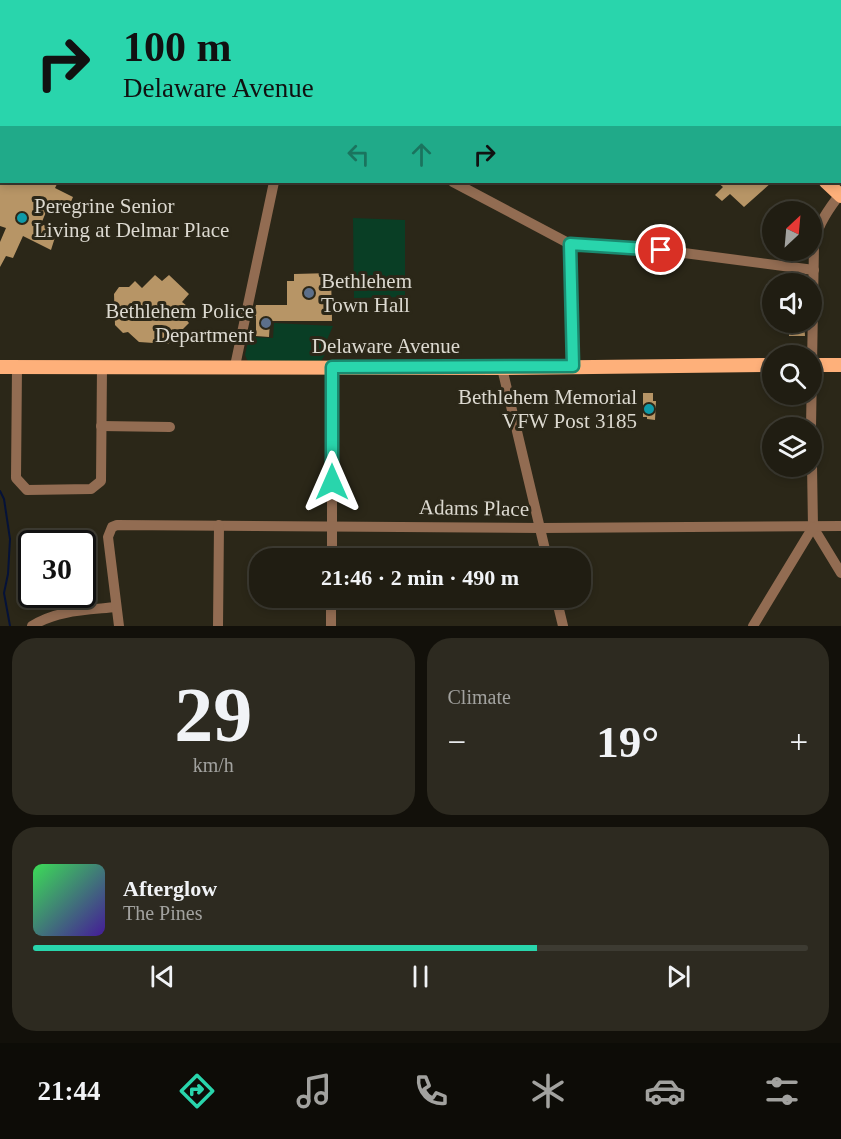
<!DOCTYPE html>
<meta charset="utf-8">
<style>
body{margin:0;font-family:Georgia,serif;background:#2d2a20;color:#f1f3f6;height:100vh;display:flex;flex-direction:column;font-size:22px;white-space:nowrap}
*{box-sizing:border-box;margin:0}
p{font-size:20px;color:#a2a29f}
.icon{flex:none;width:33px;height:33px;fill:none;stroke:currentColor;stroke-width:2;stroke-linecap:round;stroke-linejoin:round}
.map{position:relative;height:626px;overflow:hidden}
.side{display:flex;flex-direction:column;gap:12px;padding:12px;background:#12100a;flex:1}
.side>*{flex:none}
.top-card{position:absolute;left:0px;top:0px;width:842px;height:183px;box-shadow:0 3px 9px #0003,0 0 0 2px #3d3b32;background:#29d5ac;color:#111;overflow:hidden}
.needle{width:39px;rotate:26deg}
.tools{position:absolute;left:762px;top:201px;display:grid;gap:12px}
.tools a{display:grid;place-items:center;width:60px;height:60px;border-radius:50%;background:#201d12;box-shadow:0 3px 9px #0003,0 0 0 2px #3d3b32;font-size:30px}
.speed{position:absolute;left:18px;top:530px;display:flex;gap:12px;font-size:30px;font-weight:700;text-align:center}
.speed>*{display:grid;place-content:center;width:78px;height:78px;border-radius:50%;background:#201d12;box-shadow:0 3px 9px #0003,0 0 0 2px #3d3b32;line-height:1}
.speed .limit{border:3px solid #111;border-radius:9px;background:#fff;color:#111}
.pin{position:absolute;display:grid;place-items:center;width:51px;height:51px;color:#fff;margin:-26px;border:3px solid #fff;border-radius:50%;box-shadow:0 2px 6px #0007}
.me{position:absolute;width:66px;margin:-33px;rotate:0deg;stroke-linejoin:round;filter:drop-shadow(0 0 4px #0008)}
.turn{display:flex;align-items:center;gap:21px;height:126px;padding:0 24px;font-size:27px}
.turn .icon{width:78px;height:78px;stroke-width:2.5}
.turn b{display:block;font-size:42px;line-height:51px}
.lanes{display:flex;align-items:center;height:57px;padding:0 24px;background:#0003;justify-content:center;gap:30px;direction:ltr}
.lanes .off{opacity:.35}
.big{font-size:45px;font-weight:700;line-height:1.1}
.side .tile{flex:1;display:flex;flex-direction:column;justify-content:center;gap:9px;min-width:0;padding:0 21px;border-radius:24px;background:#2d2a20}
.side .dial{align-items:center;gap:0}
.dial b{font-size:78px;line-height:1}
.song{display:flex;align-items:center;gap:18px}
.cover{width:72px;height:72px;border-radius:9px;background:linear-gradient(135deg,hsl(130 70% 55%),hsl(260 70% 35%))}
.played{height:6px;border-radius:3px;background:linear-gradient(90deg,#29d5ac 65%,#3d3b32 65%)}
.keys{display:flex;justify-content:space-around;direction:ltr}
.heat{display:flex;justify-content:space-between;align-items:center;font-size:33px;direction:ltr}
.side .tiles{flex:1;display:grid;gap:12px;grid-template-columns:1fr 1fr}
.tile:last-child{grid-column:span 2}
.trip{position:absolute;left:249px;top:548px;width:342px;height:60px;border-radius:24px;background:#201d12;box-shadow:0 3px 9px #0003,0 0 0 2px #3d3b32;font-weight:700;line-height:60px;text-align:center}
.tab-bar{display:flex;height:96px;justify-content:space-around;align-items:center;background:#0d0c07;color:#a2a29f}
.tab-bar .icon{width:42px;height:42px}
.tab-bar .on{color:#29d5ac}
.tab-bar b{font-size:27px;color:#f1f3f6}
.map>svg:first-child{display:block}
.green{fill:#093e25}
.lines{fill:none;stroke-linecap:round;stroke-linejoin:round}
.stream{stroke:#051238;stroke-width:2}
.building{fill:#b79566}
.minor{stroke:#926c52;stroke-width:10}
.major{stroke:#feb07a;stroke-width:14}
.route-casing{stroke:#1b8a70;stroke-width:15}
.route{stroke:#29d5ac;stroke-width:10}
.culture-dot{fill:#0f9aa8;stroke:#2b2718;stroke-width:2}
.service-dot{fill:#5c6f8a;stroke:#2b2718;stroke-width:2}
.labels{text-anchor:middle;stroke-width:6;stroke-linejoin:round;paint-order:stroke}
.poi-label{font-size:21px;fill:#dcd9d0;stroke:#2b2718;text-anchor:start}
.street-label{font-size:21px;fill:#dcd9d0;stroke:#2b2718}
</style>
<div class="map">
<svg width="841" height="626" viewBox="0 0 841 626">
<rect width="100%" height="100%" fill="#2b2718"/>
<g class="green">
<polygon points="353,218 405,220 405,297 354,298"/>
<polygon points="274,323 333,326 326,342 326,353 321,361 248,362 245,355 249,337 273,338"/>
</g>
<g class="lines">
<polyline class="stream" points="0,491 4,499 10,539 8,574 4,593 10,626"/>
</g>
<g class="building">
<polygon points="0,182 58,182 55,188 73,197 66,213 49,205 41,224 57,231 51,250 23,236 13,258 6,256 0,267 0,242 6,228 0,226"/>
<polygon points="717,182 772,182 744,207 730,194 722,201 715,195 723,187"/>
<polygon points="331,273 332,321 270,321 269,337 256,336 256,318 253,319 256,305 287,305 287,281 294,281 294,274"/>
<polygon points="155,275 162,281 169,275 189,294 182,302 187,306 187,311 183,316 189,323 168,344 139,342 128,332 123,333 115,325 114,294 119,287 129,287 135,281 142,288"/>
<rect x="766" y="284" width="6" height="29"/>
<polygon points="789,322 804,322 805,336 789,336"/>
<polygon points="643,393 653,393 653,401 656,401 655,420 647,419 647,417 643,417"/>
</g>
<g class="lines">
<g class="minor">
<polyline points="222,0 224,2"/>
<polyline points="315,2 315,0"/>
<polyline points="502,2 503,0"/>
<polyline points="0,4 2,5"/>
<polyline points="453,182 570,244 661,250 814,270"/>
<polyline points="570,244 573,366"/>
<polyline points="235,366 274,182"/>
<polyline points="17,367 16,478 27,490 91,489 101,481 102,367"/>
<polyline points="502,368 547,558"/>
<polyline points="101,426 170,427"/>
<path d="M811 428 814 244C817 225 829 208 841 193"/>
<polyline points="812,465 813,527 841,573"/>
<polyline points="332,558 332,367"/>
<polyline points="556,597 563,626"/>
<path d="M32 626C56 610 89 610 116 607"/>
<polyline points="119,626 108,537 112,527 117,525 541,528 841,526"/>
<polyline points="218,626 219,525"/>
<polyline points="331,626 331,597"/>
<polyline points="753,626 813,527"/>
</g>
<g class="major">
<polyline points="626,0 627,2"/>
<polyline points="826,182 841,196"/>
<polyline points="812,365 841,365"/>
<polyline points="0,367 502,368 772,365"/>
</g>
</g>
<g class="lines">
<defs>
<polyline id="route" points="332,482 332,367 573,366 570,244 661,250"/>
</defs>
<use href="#route" class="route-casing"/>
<use href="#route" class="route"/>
</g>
<g class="culture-dot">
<circle cx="22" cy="218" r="6"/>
<circle cx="649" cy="409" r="6"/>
</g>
<g class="service-dot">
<circle cx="309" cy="293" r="6"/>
<circle cx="266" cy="323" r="6"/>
</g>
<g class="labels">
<g class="poi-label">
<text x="34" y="213">Peregrine Senior<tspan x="34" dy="24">Living at Delmar Place</tspan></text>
<text x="321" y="288">Bethlehem<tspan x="321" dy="24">Town Hall</tspan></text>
<text x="254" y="318" text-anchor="end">Bethlehem Police<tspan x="254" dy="24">Department</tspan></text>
<text x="637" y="404" text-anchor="end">Bethlehem Memorial<tspan x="637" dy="24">VFW Post 3185</tspan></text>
</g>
<g class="street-label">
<text x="386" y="353">Delaware Avenue</text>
<text transform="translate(474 508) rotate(1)" y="7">Adams Place</text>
</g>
</g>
</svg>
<div class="tools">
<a><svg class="needle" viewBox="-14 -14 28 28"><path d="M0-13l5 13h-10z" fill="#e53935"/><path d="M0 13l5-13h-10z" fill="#a2a29f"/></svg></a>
<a><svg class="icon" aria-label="sound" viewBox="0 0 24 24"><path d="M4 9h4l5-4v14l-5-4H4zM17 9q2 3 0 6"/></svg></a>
<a><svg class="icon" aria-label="search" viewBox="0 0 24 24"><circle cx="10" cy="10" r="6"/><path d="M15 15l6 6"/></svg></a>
<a><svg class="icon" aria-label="layers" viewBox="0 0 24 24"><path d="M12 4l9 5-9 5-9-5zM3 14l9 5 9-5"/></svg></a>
</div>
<div class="speed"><div class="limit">30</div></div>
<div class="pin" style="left:661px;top:250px;background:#d93025"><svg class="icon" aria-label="arrive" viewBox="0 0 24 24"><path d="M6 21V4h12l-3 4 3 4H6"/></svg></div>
<svg class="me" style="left:332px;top:482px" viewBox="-20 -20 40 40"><path d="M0-17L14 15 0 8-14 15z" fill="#29d5ac" stroke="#fff" stroke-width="4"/></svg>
<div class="trip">21:46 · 2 min · 490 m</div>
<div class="top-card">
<div class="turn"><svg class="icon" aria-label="right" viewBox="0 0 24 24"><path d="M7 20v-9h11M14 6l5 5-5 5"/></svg><div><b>100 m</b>Delaware Avenue</div></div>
<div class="lanes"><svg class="icon off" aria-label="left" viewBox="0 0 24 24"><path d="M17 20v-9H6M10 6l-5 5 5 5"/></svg><svg class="icon off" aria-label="ahead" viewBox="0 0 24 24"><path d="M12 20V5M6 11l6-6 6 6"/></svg><svg class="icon" aria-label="right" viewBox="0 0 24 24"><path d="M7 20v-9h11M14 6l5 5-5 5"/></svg></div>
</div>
</div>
<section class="side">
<div class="tiles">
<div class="tile dial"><b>29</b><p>km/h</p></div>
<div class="tile"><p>Climate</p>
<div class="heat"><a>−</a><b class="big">19°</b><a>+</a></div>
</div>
<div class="tile">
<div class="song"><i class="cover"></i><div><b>Afterglow</b><p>The Pines</p></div></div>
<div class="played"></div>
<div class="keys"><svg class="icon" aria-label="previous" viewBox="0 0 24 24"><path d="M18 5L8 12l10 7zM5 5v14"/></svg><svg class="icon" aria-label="pause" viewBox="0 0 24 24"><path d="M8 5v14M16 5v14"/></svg><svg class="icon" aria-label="next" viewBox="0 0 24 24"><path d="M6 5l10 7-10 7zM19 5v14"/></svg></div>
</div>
</div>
</section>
<nav class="tab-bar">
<b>21:44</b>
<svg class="icon on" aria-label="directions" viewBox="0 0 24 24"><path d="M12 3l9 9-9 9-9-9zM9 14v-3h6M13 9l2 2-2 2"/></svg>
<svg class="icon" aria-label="music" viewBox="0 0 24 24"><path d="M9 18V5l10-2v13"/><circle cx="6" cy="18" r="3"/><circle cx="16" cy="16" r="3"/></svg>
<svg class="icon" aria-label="phone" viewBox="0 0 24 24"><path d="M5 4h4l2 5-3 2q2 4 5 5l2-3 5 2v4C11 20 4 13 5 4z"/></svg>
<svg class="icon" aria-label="climate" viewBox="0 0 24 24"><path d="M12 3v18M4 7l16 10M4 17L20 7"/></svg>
<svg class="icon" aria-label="car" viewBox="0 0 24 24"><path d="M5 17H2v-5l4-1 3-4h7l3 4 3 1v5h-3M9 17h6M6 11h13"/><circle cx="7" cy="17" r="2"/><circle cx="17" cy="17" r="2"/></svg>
<svg class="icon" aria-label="filters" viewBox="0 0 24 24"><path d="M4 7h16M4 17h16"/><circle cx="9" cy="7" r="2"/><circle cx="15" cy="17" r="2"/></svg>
</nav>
